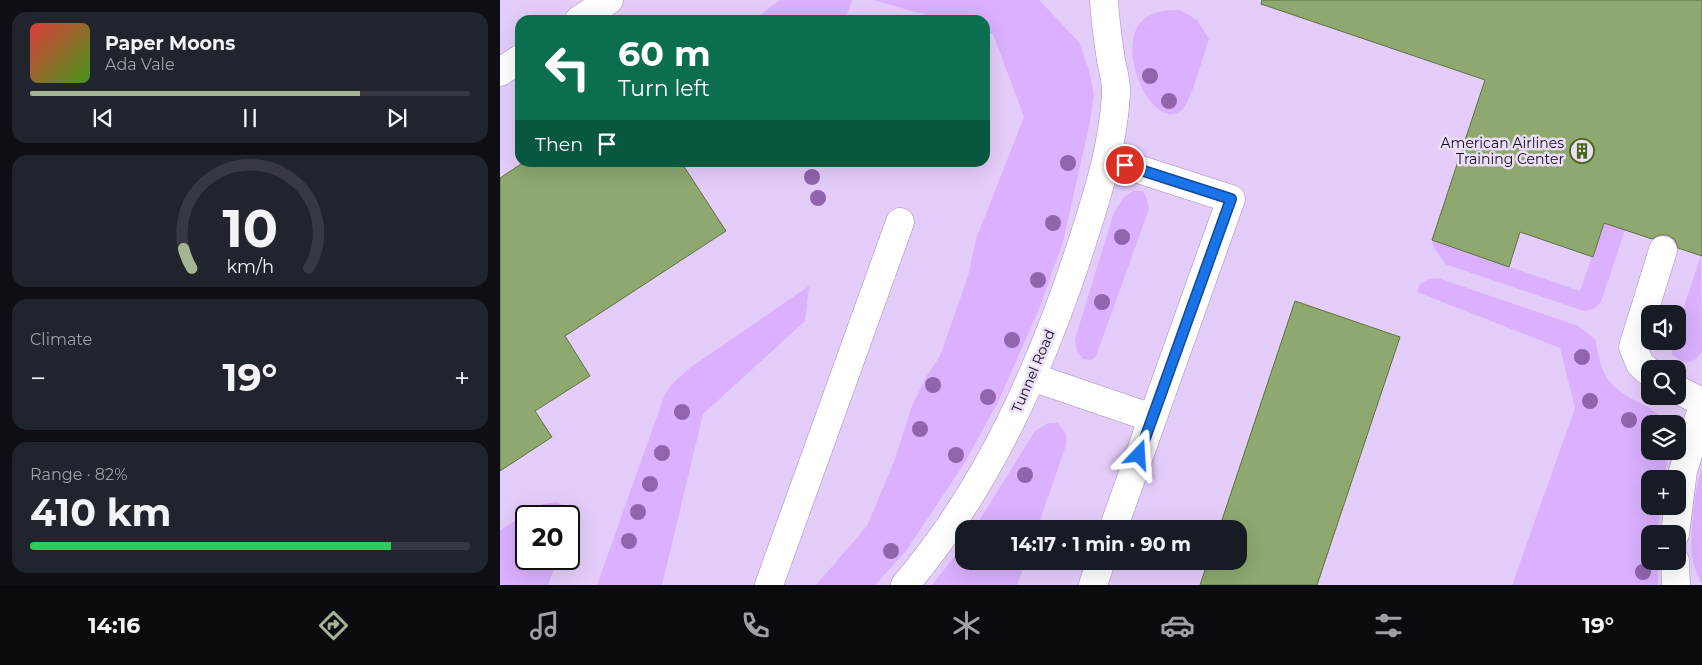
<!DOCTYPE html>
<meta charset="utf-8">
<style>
body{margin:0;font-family:Montserrat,sans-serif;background:#20242c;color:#f1f3f6;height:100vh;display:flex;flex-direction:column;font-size:19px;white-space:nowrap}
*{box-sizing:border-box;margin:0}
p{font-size:16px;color:#9ea1a6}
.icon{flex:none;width:28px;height:28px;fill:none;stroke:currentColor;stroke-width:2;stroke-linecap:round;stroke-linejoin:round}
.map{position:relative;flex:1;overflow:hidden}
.panel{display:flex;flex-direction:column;gap:12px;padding:12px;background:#0d0f14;width:500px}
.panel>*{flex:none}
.banner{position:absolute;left:15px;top:15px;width:475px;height:152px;border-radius:15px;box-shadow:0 5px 20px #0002;background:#0b6e4f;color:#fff;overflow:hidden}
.buttons{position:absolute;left:1141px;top:305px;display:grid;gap:10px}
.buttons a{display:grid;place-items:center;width:45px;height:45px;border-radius:10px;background:#171b24;box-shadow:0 5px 20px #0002;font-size:25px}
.speed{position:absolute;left:15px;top:505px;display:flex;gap:10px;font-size:25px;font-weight:700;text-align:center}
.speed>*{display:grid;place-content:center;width:65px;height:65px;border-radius:50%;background:#171b24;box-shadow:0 5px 20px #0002;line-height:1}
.speed .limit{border:2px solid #111;border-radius:8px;background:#fff;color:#111}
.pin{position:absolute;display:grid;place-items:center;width:42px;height:42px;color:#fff;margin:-21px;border:2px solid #fff;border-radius:50%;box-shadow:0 1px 5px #0007}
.me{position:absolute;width:55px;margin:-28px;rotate:20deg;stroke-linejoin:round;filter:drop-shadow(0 0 4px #0008)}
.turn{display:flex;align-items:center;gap:18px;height:105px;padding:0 20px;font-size:22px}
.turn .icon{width:65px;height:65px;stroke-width:2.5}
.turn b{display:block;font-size:35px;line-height:42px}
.then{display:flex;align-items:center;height:48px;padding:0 20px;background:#0003;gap:10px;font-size:19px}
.big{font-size:38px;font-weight:700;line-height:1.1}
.panel .card{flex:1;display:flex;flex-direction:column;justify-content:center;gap:8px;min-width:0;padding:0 18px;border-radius:15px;background:#20242c}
.panel .dial{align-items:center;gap:0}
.dial svg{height:130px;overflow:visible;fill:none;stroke:#363941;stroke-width:7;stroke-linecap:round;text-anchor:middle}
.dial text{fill:#f1f3f6;stroke:none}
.song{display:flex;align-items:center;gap:15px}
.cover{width:60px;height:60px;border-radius:8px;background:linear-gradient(135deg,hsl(0 70% 55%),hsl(100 70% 35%))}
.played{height:5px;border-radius:2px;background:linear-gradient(90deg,#a5b493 75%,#363941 75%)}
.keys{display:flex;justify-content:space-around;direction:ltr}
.heat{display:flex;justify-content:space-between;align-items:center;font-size:28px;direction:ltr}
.charge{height:8px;border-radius:4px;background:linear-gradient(90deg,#34c759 82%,#363941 0)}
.trip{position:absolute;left:455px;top:520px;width:292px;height:50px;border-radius:15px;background:#171b24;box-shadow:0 5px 20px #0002;font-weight:700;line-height:50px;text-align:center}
.dock{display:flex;height:80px;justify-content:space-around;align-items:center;background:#090b0e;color:#9ea1a6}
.dock .icon{width:35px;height:35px}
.dock .on{color:#a5b493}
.dock b{font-size:22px;color:#f1f3f6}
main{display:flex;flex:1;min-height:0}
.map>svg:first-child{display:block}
.green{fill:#dab0ff}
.building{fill:#8ea86f;stroke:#5c743d}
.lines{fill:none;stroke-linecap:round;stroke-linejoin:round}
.minor-casing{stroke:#a689bf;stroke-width:29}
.minor{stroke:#fff;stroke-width:28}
.tree{fill:#9164ae}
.route-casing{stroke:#114b97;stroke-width:12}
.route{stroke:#1a73e8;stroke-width:9}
.labels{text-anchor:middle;stroke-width:5;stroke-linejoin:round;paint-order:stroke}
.poi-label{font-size:14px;fill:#180c20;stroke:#ebdff7;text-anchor:end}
.street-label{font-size:14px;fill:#180c20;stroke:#ebdff7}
</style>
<main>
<section class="panel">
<div class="card">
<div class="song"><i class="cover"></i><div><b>Paper Moons</b><p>Ada Vale</p></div></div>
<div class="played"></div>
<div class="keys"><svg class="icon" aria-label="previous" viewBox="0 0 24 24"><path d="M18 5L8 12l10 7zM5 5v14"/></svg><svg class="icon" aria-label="pause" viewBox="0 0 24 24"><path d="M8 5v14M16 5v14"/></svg><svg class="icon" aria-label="next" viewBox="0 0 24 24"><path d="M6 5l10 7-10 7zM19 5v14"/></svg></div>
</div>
<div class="card dial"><svg viewBox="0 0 100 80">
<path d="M14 69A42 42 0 1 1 86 69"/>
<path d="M14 69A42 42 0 0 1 9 57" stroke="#a5b493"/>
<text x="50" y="56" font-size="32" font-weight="700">10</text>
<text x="50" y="72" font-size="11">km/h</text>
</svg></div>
<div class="card"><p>Climate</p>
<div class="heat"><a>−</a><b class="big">19°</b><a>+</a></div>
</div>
<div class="card"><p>Range · 82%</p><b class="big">410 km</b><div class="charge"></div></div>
</section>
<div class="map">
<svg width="1202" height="585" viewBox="0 0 1202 585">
<rect width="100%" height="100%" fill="#e5cdfb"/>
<g class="green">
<polygon points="280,0 352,0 345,20 253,20"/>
<polygon points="373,0 539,0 579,42 589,70 594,94 590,122 563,242 539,309 499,400 464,464 406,551 375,585 316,585 367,526 395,459 412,406 426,377 440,356 468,276 476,239 524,117 493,34 485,32 485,20 444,20"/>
<path d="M680 10 697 20 709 39C704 53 691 102 682 110 653 134 612 46 644 19 654 10 668 10 680 10Z"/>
<polygon points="633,191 643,191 647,199 649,209 596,356 591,360 583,359 577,352 575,339 614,212 624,197"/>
<polygon points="1104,223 1125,230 1101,302 1094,309 1084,311 945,264 933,246 932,240 1080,291"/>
<path d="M1201 256 1202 352C1192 366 1184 364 1172 355V341H1178V324Z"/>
<path d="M938 278 1078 326 1096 340C1100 377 1110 388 1142 404 1152 409 1160 414 1165 424H1150V451H1169L1164 479H1150V506H1160L1158 534H1150V561H1158V585H1012L1075 408 1060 348 917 292 920 284 930 279Z"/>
<polygon points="309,286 305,321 203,414 162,585 97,585 165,394 173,383 191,367"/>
<polygon points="548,423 558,423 566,434 566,445 537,529 474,529 535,431"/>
<path d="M1202 467V584C1197 575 1193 565 1192 554 1190 535 1195 485 1202 467Z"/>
<polygon points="57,502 66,507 73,519 69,530 69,516 26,516 26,559 58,559 48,585 0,585 0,530 43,504"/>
<polygon points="464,544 464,561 526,561 517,585 432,585"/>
</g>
<g class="building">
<polygon points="762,0 1202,0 1202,256 1178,248 1175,240 1168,235 1159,235 1152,239 1104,223 1093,257 1020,232 1009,267 932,240 985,80 761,4"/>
<polygon points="24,162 181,162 226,231 65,336 90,376 35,411 52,437 0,471 0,178"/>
<polygon points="795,301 900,337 817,585 700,585 708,561 739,561 739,529 719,529"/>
</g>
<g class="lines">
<defs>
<g id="minor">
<polyline points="79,20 109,0"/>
<polyline points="0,72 20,59"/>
<polyline points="607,159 731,199 613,529"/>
<polyline points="1150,373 1140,364 1133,347 1163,250"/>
<polyline points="532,377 652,418"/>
<polyline points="1178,390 1202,402"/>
<polyline points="1175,534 1183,471 1202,408"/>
<polyline points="1175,561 1176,585"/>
<polyline points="269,585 400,222"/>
<path d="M405 585C487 489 540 370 579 252 596 200 613 148 616 94 617 83 613 71 611 60 608 40 605 20 604 0"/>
<polyline points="593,585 601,561"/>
</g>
</defs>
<use href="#minor" class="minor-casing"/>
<use href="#minor" class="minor"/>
</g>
<g class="tree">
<circle cx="650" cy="76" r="8"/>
<circle cx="669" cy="101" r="8"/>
<circle cx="568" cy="163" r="8"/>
<circle cx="312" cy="177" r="8"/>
<circle cx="318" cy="198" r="8"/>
<circle cx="553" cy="223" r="8"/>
<circle cx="622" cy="237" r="8"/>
<circle cx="538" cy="280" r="8"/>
<circle cx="602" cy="302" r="8"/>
<circle cx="512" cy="340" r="8"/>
<circle cx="1082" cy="357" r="8"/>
<circle cx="433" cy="385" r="8"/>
<circle cx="488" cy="397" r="8"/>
<circle cx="1090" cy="401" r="8"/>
<circle cx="182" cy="412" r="8"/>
<circle cx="1129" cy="420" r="8"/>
<circle cx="420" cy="429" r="8"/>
<circle cx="162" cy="453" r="8"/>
<circle cx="456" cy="455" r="8"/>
<circle cx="525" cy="475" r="8"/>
<circle cx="150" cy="484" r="8"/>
<circle cx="138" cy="512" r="8"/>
<circle cx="129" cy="541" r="8"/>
<circle cx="391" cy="551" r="8"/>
<circle cx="1143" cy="572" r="8"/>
</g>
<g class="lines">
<defs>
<polyline id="route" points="625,165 731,199 639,455"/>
</defs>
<use href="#route" class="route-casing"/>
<use href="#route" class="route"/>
</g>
<defs>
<symbol id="building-ring" viewBox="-11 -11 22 22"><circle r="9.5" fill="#ebdff7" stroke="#49671b" stroke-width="1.5"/><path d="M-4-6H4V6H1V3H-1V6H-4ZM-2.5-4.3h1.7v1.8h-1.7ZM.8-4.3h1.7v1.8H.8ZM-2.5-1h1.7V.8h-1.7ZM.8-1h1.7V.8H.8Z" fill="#49671b"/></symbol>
</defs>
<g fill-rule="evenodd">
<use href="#building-ring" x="1068" y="137" width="28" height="28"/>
</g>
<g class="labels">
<g class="poi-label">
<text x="1064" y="148">American Airlines<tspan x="1064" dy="16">Training Center</tspan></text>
</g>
<g class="street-label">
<text transform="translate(533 371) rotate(-67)" y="5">Tunnel Road</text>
</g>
</g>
</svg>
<div class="buttons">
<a><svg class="icon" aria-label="sound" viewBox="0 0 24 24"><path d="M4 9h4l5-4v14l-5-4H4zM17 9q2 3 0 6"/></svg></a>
<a><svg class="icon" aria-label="search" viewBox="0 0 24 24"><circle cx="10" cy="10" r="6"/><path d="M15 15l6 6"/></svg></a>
<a><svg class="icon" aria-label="layers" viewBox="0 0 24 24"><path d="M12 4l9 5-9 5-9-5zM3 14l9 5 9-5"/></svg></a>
<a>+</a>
<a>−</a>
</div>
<div class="speed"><div class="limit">20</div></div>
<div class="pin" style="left:625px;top:165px;background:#d93025"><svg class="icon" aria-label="arrive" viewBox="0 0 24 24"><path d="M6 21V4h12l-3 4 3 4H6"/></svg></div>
<svg class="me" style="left:639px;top:455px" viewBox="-20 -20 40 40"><path d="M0-17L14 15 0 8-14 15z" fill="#1a73e8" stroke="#fff" stroke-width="4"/></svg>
<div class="trip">14:17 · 1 min · 90 m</div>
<div class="banner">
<div class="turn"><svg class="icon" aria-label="left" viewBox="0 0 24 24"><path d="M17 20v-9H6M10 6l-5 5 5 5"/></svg><div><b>60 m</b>Turn left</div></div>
<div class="then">Then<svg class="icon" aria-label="arrive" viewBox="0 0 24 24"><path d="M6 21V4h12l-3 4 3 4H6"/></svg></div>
</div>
</div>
</main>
<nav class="dock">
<b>14:16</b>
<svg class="icon on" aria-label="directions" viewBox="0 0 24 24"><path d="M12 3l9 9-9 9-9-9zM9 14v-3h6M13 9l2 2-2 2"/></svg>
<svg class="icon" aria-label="music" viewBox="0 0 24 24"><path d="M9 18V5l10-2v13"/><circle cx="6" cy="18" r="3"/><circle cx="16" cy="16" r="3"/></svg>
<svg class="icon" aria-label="phone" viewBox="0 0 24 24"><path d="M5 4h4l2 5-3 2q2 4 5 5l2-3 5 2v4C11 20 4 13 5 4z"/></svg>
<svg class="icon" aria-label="climate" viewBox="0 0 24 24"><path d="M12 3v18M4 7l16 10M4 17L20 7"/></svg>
<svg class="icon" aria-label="car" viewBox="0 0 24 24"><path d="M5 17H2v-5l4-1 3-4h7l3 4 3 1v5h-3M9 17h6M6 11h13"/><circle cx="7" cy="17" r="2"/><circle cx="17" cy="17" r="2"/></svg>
<svg class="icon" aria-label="filters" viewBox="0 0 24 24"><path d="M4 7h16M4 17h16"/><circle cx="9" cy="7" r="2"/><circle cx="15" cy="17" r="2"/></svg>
<b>19°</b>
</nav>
